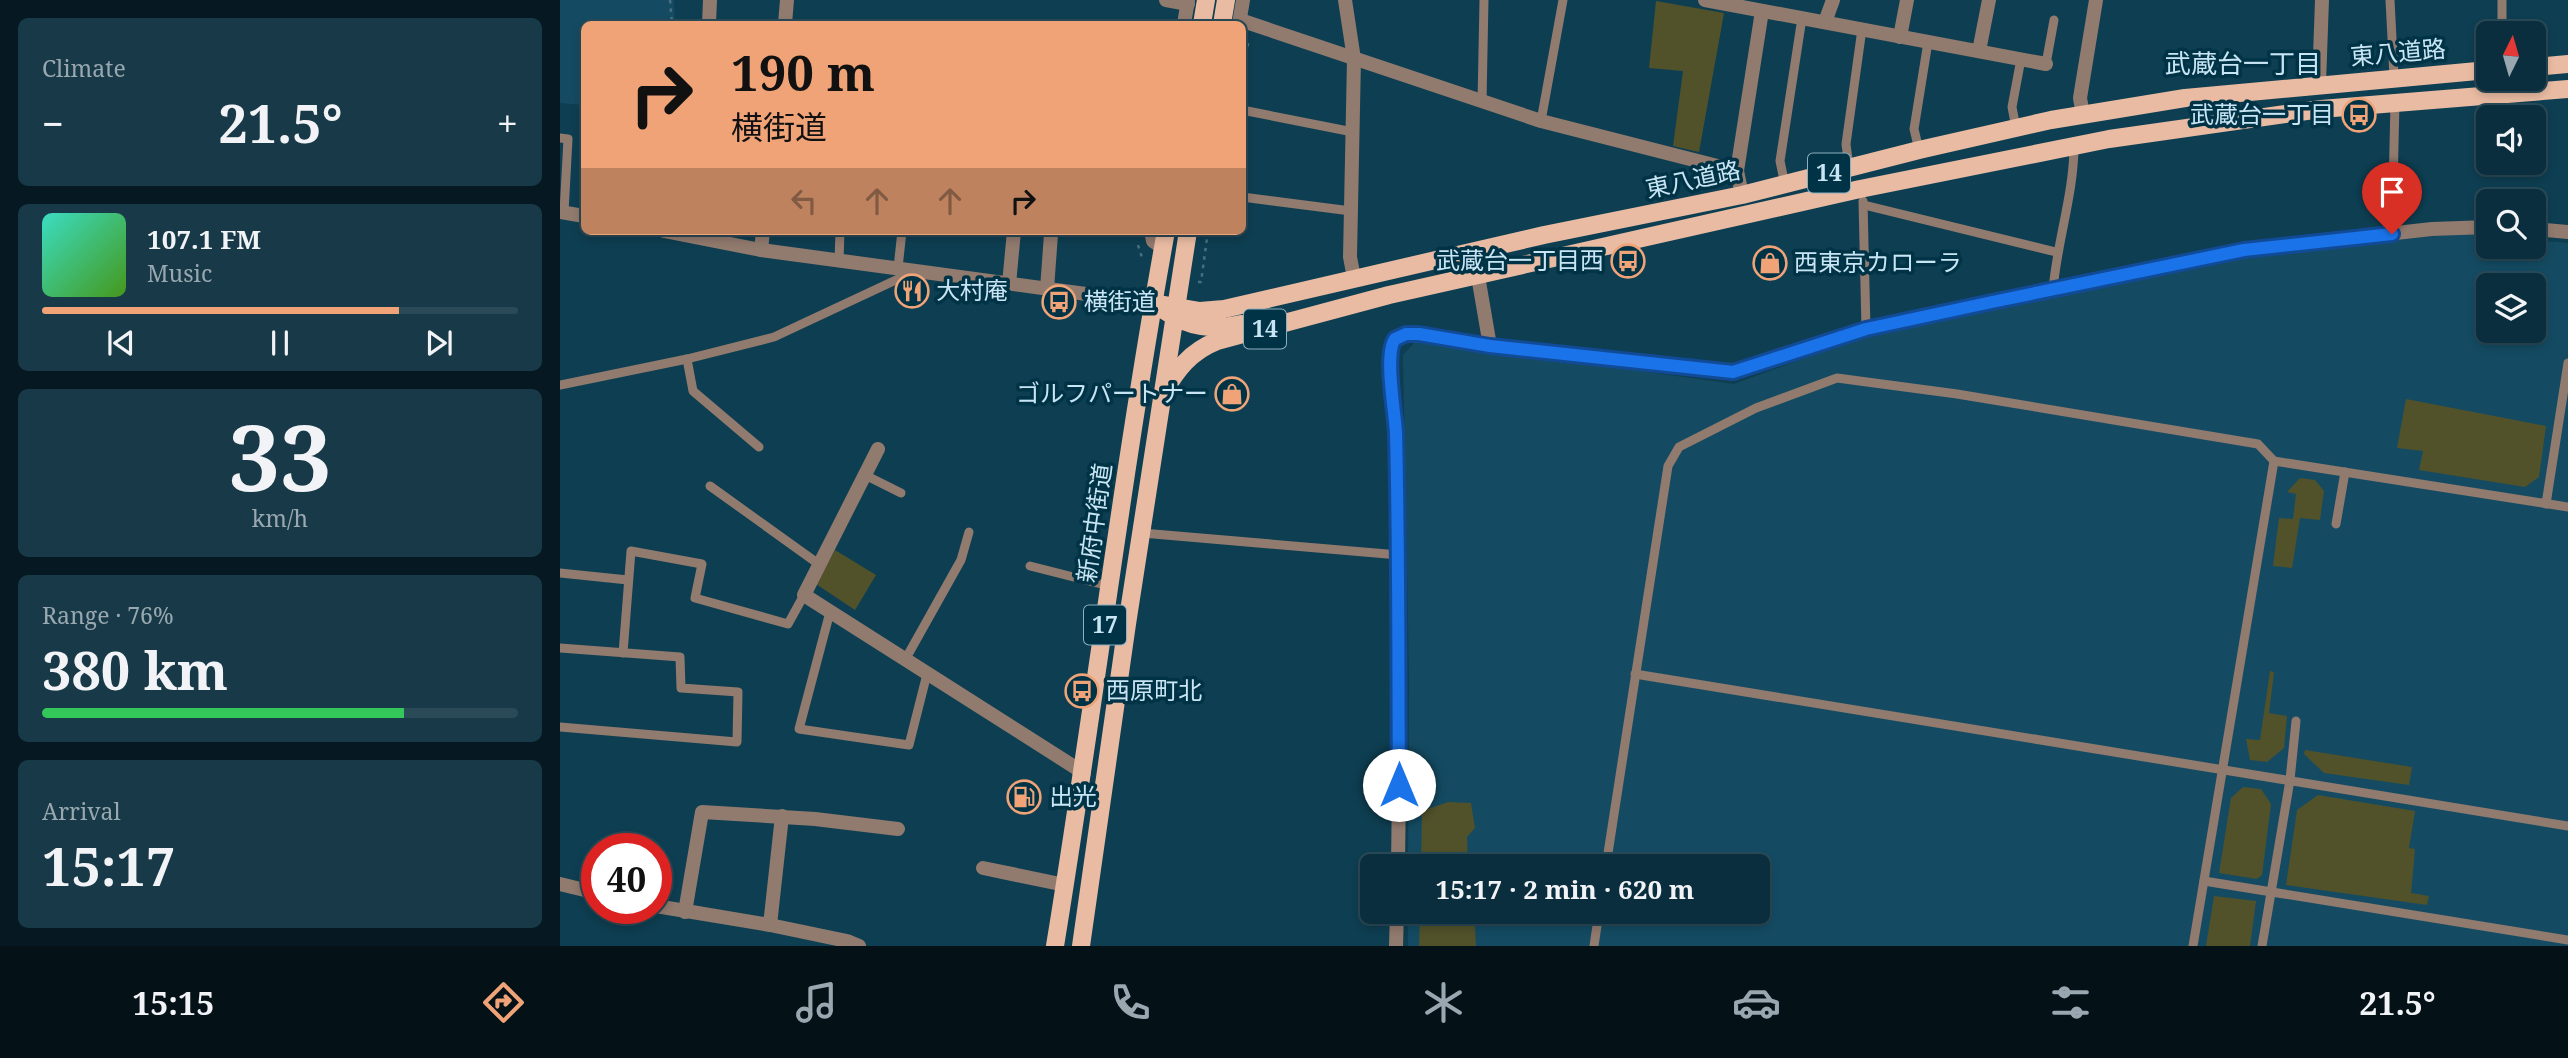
<!DOCTYPE html>
<meta charset="utf-8">
<style>
body{margin:0;font-family:"Noto Serif","Noto Sans JP",serif;background:#183a48;color:#f1f3f6;height:100vh;display:flex;flex-direction:column;font-size:26px;white-space:nowrap}
*{box-sizing:border-box;margin:0}
p{font-size:23px;color:#99a8b0}
.icon{flex:none;width:38px;height:38px;fill:none;stroke:currentColor;stroke-width:2;stroke-linecap:round;stroke-linejoin:round}
.map{position:relative;flex:1;overflow:hidden}
.panel{display:flex;flex-direction:column;gap:18px;padding:18px;background:#061922;width:560px}
.panel>*{flex:none}
.top-card{position:absolute;left:21px;top:21px;width:665px;height:214px;border-radius:10px;box-shadow:0 4px 10px #0003,0 0 0 2px #2a4a57;background:#efa377;color:#111;overflow:hidden}
.needle{width:46px;rotate:5deg}
.fabs{position:absolute;left:1916px;top:21px;display:grid;gap:14px}
.fabs a{display:grid;place-items:center;width:70px;height:70px;border-radius:10px;background:#0a2e3d;box-shadow:0 4px 10px #0003,0 0 0 2px #2a4a57;font-size:35px}
.speed{position:absolute;left:21px;top:833px;display:flex;gap:14px;font-size:35px;font-weight:700;text-align:center}
.speed>*{display:grid;place-content:center;width:91px;height:91px;border-radius:50%;background:#0a2e3d;box-shadow:0 4px 10px #0003,0 0 0 2px #2a4a57;line-height:1}
.speed .limit{border:10px solid #d22;background:#fff;color:#111}
.pin{position:absolute;display:grid;place-items:center;width:60px;height:60px;color:#fff;margin:-72px -30px;border-radius:50% 50% 50% 0;rotate:-45deg;box-shadow:0 0 7px #0007}
.pin .icon{rotate:45deg}
.me{position:absolute;width:77px;margin:-38px;rotate:0deg;stroke-linejoin:round;filter:drop-shadow(0 0 5px #0008)}
.turn{display:flex;align-items:center;gap:24px;height:147px;padding:0 35px;font-size:32px}
.turn .icon{width:91px;height:91px;stroke-width:2.5}
.turn b{display:block;font-size:49px;line-height:60px}
.lanes{display:flex;align-items:center;height:66px;padding:0 35px;background:#0003;justify-content:center;gap:35px;direction:ltr}
.lanes .off{opacity:.35}
.big{font-size:52px;font-weight:700;line-height:1.1}
.panel .tile{flex:1;display:flex;flex-direction:column;justify-content:center;gap:10px;min-width:0;padding:0 24px;border-radius:10px;background:#183a48}
.panel .dial{align-items:center;gap:0}
.dial b{font-size:91px;line-height:1}
.song{display:flex;align-items:center;gap:21px}
.cover{width:84px;height:84px;border-radius:10px;background:linear-gradient(135deg,hsl(170 70% 55%),hsl(100 70% 35%))}
.played{height:7px;border-radius:4px;background:linear-gradient(90deg,#efa377 75%,#2a4a57 75%)}
.keys{display:flex;justify-content:space-around;direction:ltr}
.heat{display:flex;justify-content:space-between;align-items:center;font-size:38px;direction:ltr}
.charge{height:10px;border-radius:5px;background:linear-gradient(90deg,#34c759 76%,#2a4a57 0)}
.trip{position:absolute;left:800px;top:854px;width:410px;height:70px;border-radius:10px;background:#0a2e3d;box-shadow:0 4px 10px #0003,0 0 0 2px #2a4a57;font-weight:700;line-height:70px;text-align:center}
.menu{display:flex;height:112px;justify-content:space-around;align-items:center;background:#041218;color:#99a8b0}
.menu .icon{width:49px;height:49px}
.menu .active{color:#efa377}
.menu b{font-size:32px;color:#f1f3f6}
main{display:flex;flex:1;min-height:0}
.map>svg:first-child{display:block}
.built{fill:#144b62;fill-rule:evenodd}
.green{fill:#51522a}
.lines{fill:none;stroke-linecap:round;stroke-linejoin:round}
.path{stroke:#467082;stroke-width:2.5;stroke-dasharray:3.5 5;stroke-linecap:butt}
.service{stroke:#917a6e;stroke-width:9}
.minor{stroke:#917a6e;stroke-width:14}
.tertiary{stroke:#917a6e;stroke-width:14}
.primary{stroke:#e9bba2;stroke-width:18}
.route-casing{stroke:#114b97;stroke-width:18}
.route{stroke:#1a73e8;stroke-width:12}
.labels{text-anchor:middle;stroke-width:7;stroke-linejoin:round;paint-order:stroke}
.shield{fill:#013346;stroke:#8cb0c0;stroke-width:2}
.shield-label{font-size:23px;font-weight:bold;fill:#c8e5f4}
.street-label{font-size:24px;fill:#c8e5f4;stroke:#013346}
.poi-label{font-size:24px;fill:#c8e5f4;stroke:#013346;text-anchor:start}
.neighbourhood-label{font-size:26px;fill:#c8e5f4;stroke:#013346}
</style>
<main>
<section class="panel">
<div class="tile"><p>Climate</p>
<div class="heat"><a>−</a><b class="big">21.5°</b><a>+</a></div>
</div>
<div class="tile">
<div class="song"><i class="cover"></i><div><b>107.1 FM</b><p>Music</p></div></div>
<div class="played"></div>
<div class="keys"><svg class="icon" aria-label="previous" viewBox="0 0 24 24"><path d="M18 5L8 12l10 7zM5 5v14"/></svg><svg class="icon" aria-label="pause" viewBox="0 0 24 24"><path d="M8 5v14M16 5v14"/></svg><svg class="icon" aria-label="next" viewBox="0 0 24 24"><path d="M6 5l10 7-10 7zM19 5v14"/></svg></div>
</div>
<div class="tile dial"><b>33</b><p>km/h</p></div>
<div class="tile"><p>Range · 76%</p><b class="big">380 km</b><div class="charge"></div></div>
<div class="tile"><p>Arrival</p><b class="big">15:17</b></div>
</section>
<div class="map">
<svg width="2008" height="946" viewBox="0 0 2008 946">
<rect width="100%" height="100%" fill="#0e3e51"/>
<g class="built">
<polygon points="0,0 114,0 115,24 24,24 24,105 0,103"/>
<path d="M1908 233 1928 235V247H1974V240L2008 243V946H848V912H1197V866H848L849 676 843 355 857 340 1174 384 1305 336 1427 306 1671 256ZM1928 285H1974V331H1928Z"/>
</g>
<g class="green">
<polygon points="1096,1 1164,13 1139,152 1113,146 1123,71 1089,68"/>
<polygon points="1846,399 1986,426 1979,477 1965,487 1859,470 1863,451 1837,448"/>
<polygon points="1740,478 1755,480 1764,491 1760,520 1740,518 1732,568 1713,566 1719,518 1733,519 1736,494 1727,492"/>
<polygon points="275,550 316,575 295,610 256,584"/>
<polygon points="1710,671 1714,672 1709,713 1727,716 1724,748 1707,762 1690,760 1686,739 1700,740"/>
<polygon points="1745,750 1852,767 1849,785 1764,773 1744,754"/>
<polygon points="1683,787 1701,789 1711,804 1702,875 1697,879 1659,873 1671,798"/>
<polygon points="1758,795 1855,811 1849,848 1855,849 1851,893 1869,896 1867,905 1726,885 1737,810"/>
<polygon points="888,802 911,803 915,828 907,837 908,866 861,866 862,811"/>
<polygon points="1654,896 1696,901 1690,946 1646,946"/>
<polygon points="860,912 914,912 916,946 859,946"/>
</g>
<g class="lines">
<g class="path">
<polyline points="110,0 112,24"/>
<polyline points="682,80 689,38"/>
<polyline points="578,245 583,261"/>
<polyline points="638,282 641,282 648,231"/>
</g>
<g class="service">
<polyline points="1830,0 1834,77"/>
<polyline points="1942,33 1942,0"/>
<polyline points="1486,64 1494,20"/>
<polyline points="922,102 924,0"/>
<polyline points="682,110 793,132"/>
<polyline points="981,121 1003,0"/>
<polyline points="1456,128 1452,107 1461,59"/>
<polyline points="0,138 8,139 4,212"/>
<polyline points="1359,150 1354,129 1368,42"/>
<polyline points="1289,167 1286,144 1302,29"/>
<polyline points="1225,185 1220,161 1242,18"/>
<polyline points="682,197 791,211"/>
<polyline points="1303,201 1306,329"/>
<polyline points="1304,205 1496,252"/>
<polyline points="1832,234 1835,102"/>
<polyline points="279,261 280,231"/>
<polyline points="338,268 342,231"/>
<path d="M1493 290C1497 241 1514 194 1514 145"/>
<polyline points="127,359 133,391 199,447"/>
<polyline points="0,385 127,359 214,337 353,272"/>
<polyline points="305,475 341,493"/>
<polyline points="150,486 260,565"/>
<polyline points="1986,504 2008,363"/>
<polyline points="1776,524 1785,472"/>
<polyline points="582,533 839,555"/>
<polyline points="470,566 549,586"/>
<polyline points="0,573 68,580"/>
<polyline points="270,612 239,729 349,745 367,674"/>
<polyline points="0,648 120,657 121,688 178,692 177,742 0,727"/>
<polyline points="63,653 71,551 142,564 135,598 228,624 244,595"/>
<polyline points="345,660 401,560 409,532"/>
<polyline points="1075,674 2008,826"/>
<polyline points="1046,866 1108,466 1119,447 1196,408 1277,378 1397,394 1698,444 1714,461 2008,507"/>
<polyline points="1644,881 2008,940"/>
<polyline points="1034,946 1039,912"/>
<polyline points="1633,946 1714,461"/>
<polyline points="1702,946 1730,780 1736,721"/>
</g>
<g class="minor">
<polyline points="606,0 628,4"/>
<polyline points="785,0 794,59 790,257 794,278"/>
<polyline points="1145,0 1486,64"/>
<polyline points="680,20 981,121 1177,171 1182,195"/>
<polyline points="1265,22 1273,0"/>
<polyline points="149,24 150,0"/>
<polyline points="225,24 227,0"/>
<polyline points="624,24 628,0"/>
<polyline points="679,24 683,0"/>
<polyline points="1340,37 1347,0"/>
<polyline points="1419,51 1429,0"/>
<polyline points="1759,84 1762,0"/>
<polyline points="1523,115 1520,98 1536,0"/>
<polyline points="1177,171 1202,11"/>
<polyline points="0,212 24,216"/>
<polyline points="104,231 201,250 593,303"/>
<polyline points="591,231 593,241 603,248"/>
<polyline points="201,250 203,231"/>
<polyline points="449,284 454,231"/>
<polyline points="487,289 491,234"/>
<polyline points="318,449 244,595 524,773"/>
<polyline points="423,868 505,885"/>
<polyline points="0,884 37,893"/>
<polyline points="96,906 210,925 287,941 299,946"/>
<polyline points="125,912 142,812 255,819 338,829"/>
<polyline points="210,925 222,816"/>
</g>
<g class="tertiary">
<polyline points="1974,229 2008,232"/>
<polyline points="918,276 930,346"/>
<path d="M838 866C840 727 840 588 836 449 835 426 824 355 835 339L846 334H859L930 346 1173 372 1306 329 1684 250 1872 229 1928 227"/>
<polyline points="836,946 837,912"/>
</g>
<g class="primary">
<polyline points="642,24 646,0"/>
<polyline points="662,24 666,0"/>
<polyline points="1974,67 2008,64"/>
<polyline points="593,303 640,311 664,309 984,235 1182,195 1359,150 1491,120 1625,98 1928,70"/>
<path d="M605 311C629 328 653 330 681 324"/>
<path d="M603 394C616 370 631 351 657 341L829 295 1300 189 1549 139 1761 109 2008 89"/>
<path d="M495 946C534 708 563 468 606 231"/>
<polyline points="521,946 567,624 628,231"/>
</g>
</g>
<g class="lines">
<defs>
<path id="route" d="M839 785C838 668 839 550 836 433 835 412 824 354 835 339L846 334H859L930 346 1173 372 1306 329 1432 302 1684 250 1832 234"/>
</defs>
<use href="#route" class="route-casing"/>
<use href="#route" class="route"/>
</g>
<defs>
<symbol id="bus-ring" viewBox="-11 -11 22 22"><circle r="9.5" fill="#013346" stroke="#efa377" stroke-width="1.5"/><path d="M-5-6H5V4H4V6H2V4H-2V6H-4V4H-5ZM-3.5-4V0h7V-4ZM-3.5 1.2v1.5H-2V1.2ZM2 1.2v1.5H3.5V1.2Z" fill="#efa377"/></symbol>
<symbol id="shop-ring" viewBox="-11 -11 22 22"><circle r="9.5" fill="#013346" stroke="#efa377" stroke-width="1.5"/><path d="M-5-2.5h2.3a2.7 3.5 0 0 1 5.4 0H5L5.5 6h-11ZM-1.5-2.5h3a1.5 2.3 0 0 0-3 0Z" fill="#efa377"/></symbol>
<symbol id="restaurant-ring" viewBox="-11 -11 22 22"><circle r="9.5" fill="#013346" stroke="#efa377" stroke-width="1.5"/><path d="M-5-6h1v4h1v-4h1v4h1v-4h1v5L-1.5 .5V6h-2V.5L-5-1ZM5-6V6H3V1.5H1.5Q1.5-4 5-6Z" fill="#efa377"/></symbol>
<symbol id="fuel-ring" viewBox="-11 -11 22 22"><circle r="9.5" fill="#013346" stroke="#efa377" stroke-width="1.5"/><path d="M-5.5-6h7V0h2V4h1.3V-2.5L3-4.5l.8-.8L6-3V5H2.5V1h-1V6h-7ZM-4.2-4.7v3.2H.2V-4.7Z" fill="#efa377"/></symbol>
</defs>
<g fill-rule="evenodd">
<use href="#bus-ring" x="1780" y="96" width="38" height="38"/>
<use href="#bus-ring" x="1049" y="242" width="38" height="38"/>
<use href="#shop-ring" x="1191" y="244" width="38" height="38"/>
<use href="#restaurant-ring" x="333" y="272" width="38" height="38"/>
<use href="#bus-ring" x="480" y="283" width="38" height="38"/>
<use href="#shop-ring" x="653" y="375" width="38" height="38"/>
<use href="#bus-ring" x="503" y="672" width="38" height="38"/>
<use href="#fuel-ring" x="445" y="778" width="38" height="38"/>
</g>
<g class="labels">
<g class="shield">
<rect x="1248" y="153.5" width="42" height="39" rx="5"/>
<rect x="684" y="309.5" width="42" height="39" rx="5"/>
<rect x="524" y="605.5" width="42" height="39" rx="5"/>
</g>
<g class="shield-label">
<text x="1269" y="181">14</text>
<text x="705" y="337">14</text>
<text x="545" y="633">17</text>
</g>
<g class="street-label">
<text transform="translate(1838 53) rotate(-5)" y="8">東八道路</text>
<text transform="translate(1133 180) rotate(-12)" y="8">東八道路</text>
<text transform="translate(535 523) rotate(-82)" y="8">新府中街道</text>
</g>
<g class="poi-label">
<text x="1774" y="123" text-anchor="end">武蔵台一丁目</text>
<text x="1044" y="269" text-anchor="end">武蔵台一丁目西</text>
<text x="1234" y="271">西東京カローラ</text>
<text x="376" y="299">大村庵</text>
<text x="524" y="310">横街道</text>
<text x="648" y="402" text-anchor="end">ゴルフパートナー</text>
<text x="546" y="699">西原町北</text>
<text x="489" y="805">出光</text>
</g>
<g class="neighbourhood-label">
<text x="1683" y="73">武蔵台一丁目</text>
</g>
</g>
</svg>
<div class="fabs">
<a><svg class="needle" viewBox="-14 -14 28 28"><path d="M0-13l5 13h-10z" fill="#e53935"/><path d="M0 13l5-13h-10z" fill="#99a8b0"/></svg></a>
<a><svg class="icon" aria-label="sound" viewBox="0 0 24 24"><path d="M4 9h4l5-4v14l-5-4H4zM17 9q2 3 0 6"/></svg></a>
<a><svg class="icon" aria-label="search" viewBox="0 0 24 24"><circle cx="10" cy="10" r="6"/><path d="M15 15l6 6"/></svg></a>
<a><svg class="icon" aria-label="layers" viewBox="0 0 24 24"><path d="M12 4l9 5-9 5-9-5zM3 14l9 5 9-5"/></svg></a>
</div>
<div class="speed"><div class="limit">40</div></div>
<div class="pin" style="left:1832px;top:234px;background:#d93025"><svg class="icon" aria-label="arrive" viewBox="0 0 24 24"><path d="M6 21V4h12l-3 4 3 4H6"/></svg></div>
<svg class="me" style="left:839px;top:785px" viewBox="-20 -20 40 40"><circle r="19" fill="#fff"/><path d="M0-13L10 11 0 6-10 11z" fill="#1a73e8"/></svg>
<div class="trip">15:17 · 2 min · 620 m</div>
<div class="top-card">
<div class="turn"><svg class="icon" aria-label="right" viewBox="0 0 24 24"><path d="M7 20v-9h11M14 6l5 5-5 5"/></svg><div><b>190 m</b>横街道</div></div>
<div class="lanes"><svg class="icon off" aria-label="left" viewBox="0 0 24 24"><path d="M17 20v-9H6M10 6l-5 5 5 5"/></svg><svg class="icon off" aria-label="ahead" viewBox="0 0 24 24"><path d="M12 20V5M6 11l6-6 6 6"/></svg><svg class="icon off" aria-label="ahead" viewBox="0 0 24 24"><path d="M12 20V5M6 11l6-6 6 6"/></svg><svg class="icon" aria-label="right" viewBox="0 0 24 24"><path d="M7 20v-9h11M14 6l5 5-5 5"/></svg></div>
</div>
</div>
</main>
<nav class="menu">
<b>15:15</b>
<svg class="icon active" aria-label="directions" viewBox="0 0 24 24"><path d="M12 3l9 9-9 9-9-9zM9 14v-3h6M13 9l2 2-2 2"/></svg>
<svg class="icon" aria-label="music" viewBox="0 0 24 24"><path d="M9 18V5l10-2v13"/><circle cx="6" cy="18" r="3"/><circle cx="16" cy="16" r="3"/></svg>
<svg class="icon" aria-label="phone" viewBox="0 0 24 24"><path d="M5 4h4l2 5-3 2q2 4 5 5l2-3 5 2v4C11 20 4 13 5 4z"/></svg>
<svg class="icon" aria-label="climate" viewBox="0 0 24 24"><path d="M12 3v18M4 7l16 10M4 17L20 7"/></svg>
<svg class="icon" aria-label="car" viewBox="0 0 24 24"><path d="M5 17H2v-5l4-1 3-4h7l3 4 3 1v5h-3M9 17h6M6 11h13"/><circle cx="7" cy="17" r="2"/><circle cx="17" cy="17" r="2"/></svg>
<svg class="icon" aria-label="filters" viewBox="0 0 24 24"><path d="M4 7h16M4 17h16"/><circle cx="9" cy="7" r="2"/><circle cx="15" cy="17" r="2"/></svg>
<b>21.5°</b>
</nav>
